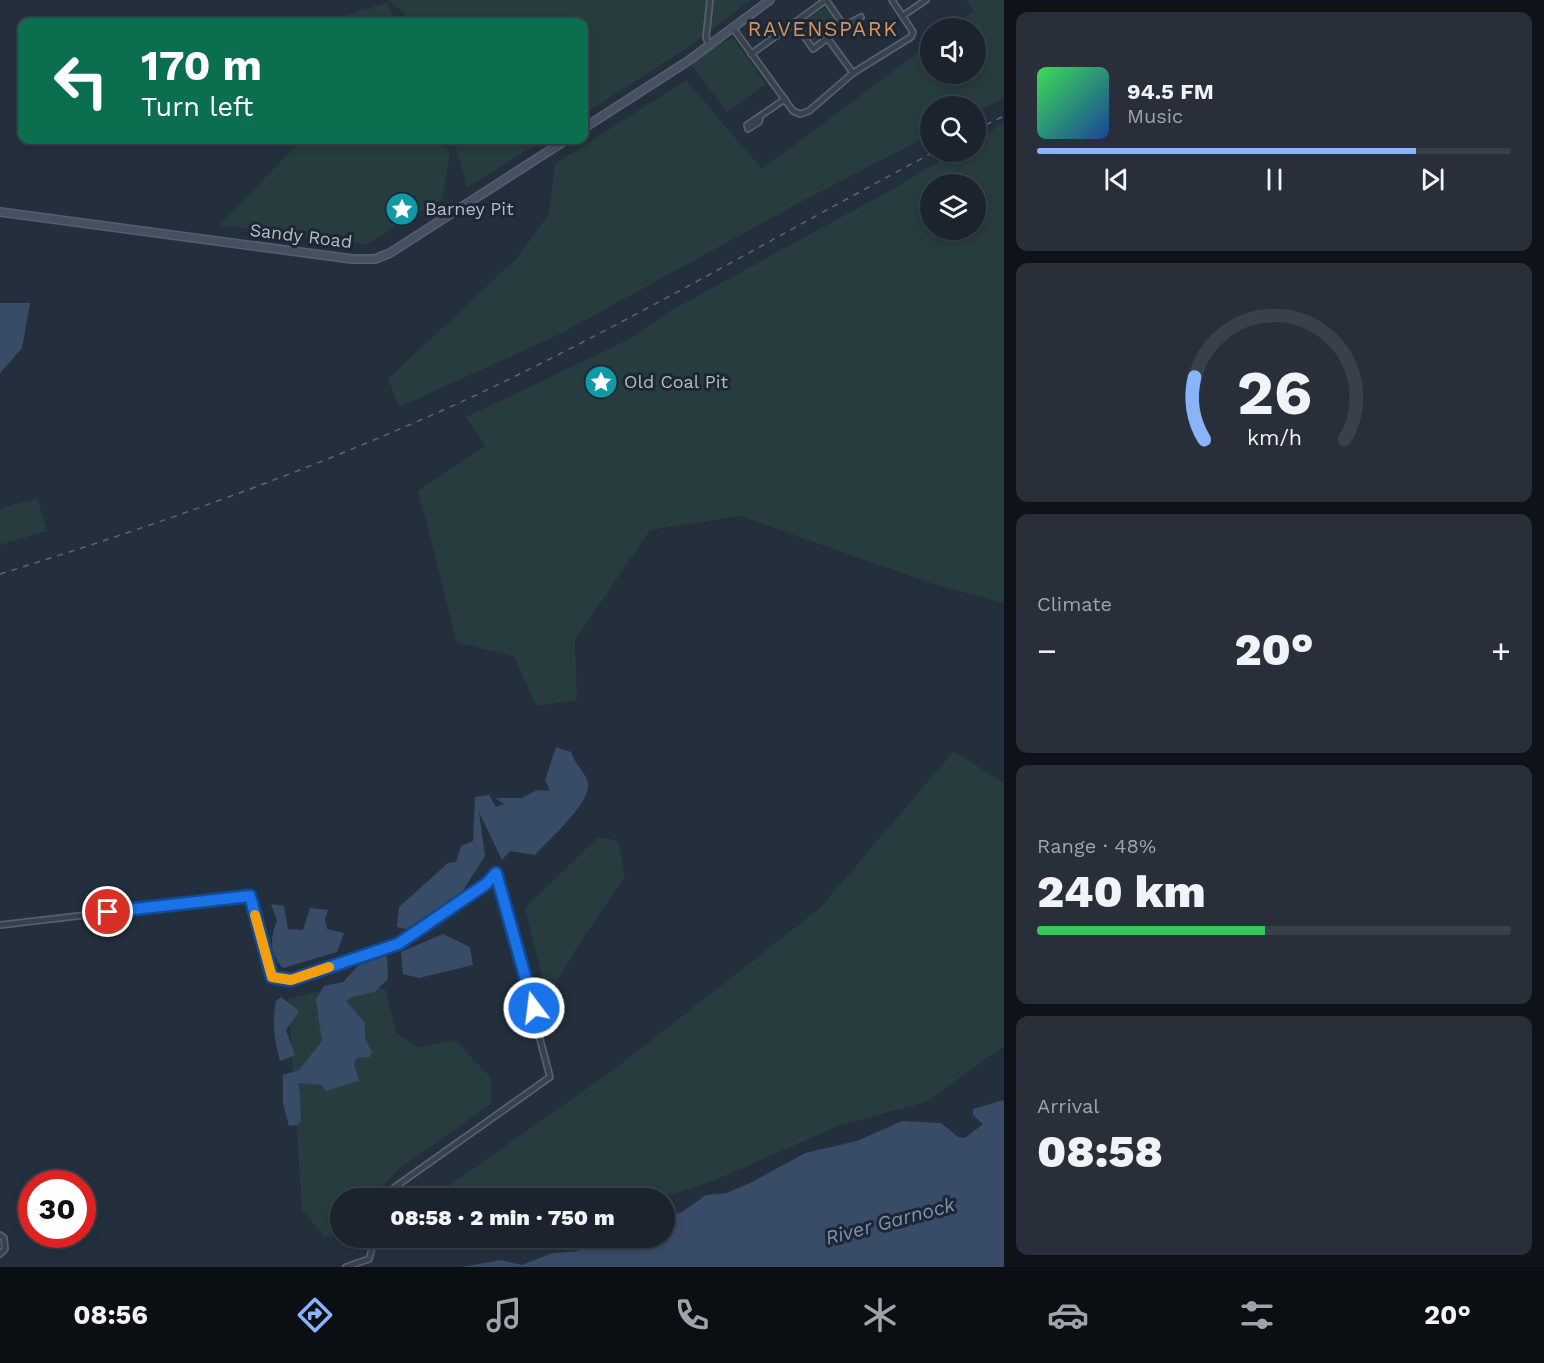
<!DOCTYPE html>
<meta charset="utf-8">
<style>
body{margin:0;font-family:"Work Sans",sans-serif;background:#282f3a;color:#f1f3f6;height:100vh;display:flex;flex-direction:column;font-size:22px;white-space:nowrap}
*{box-sizing:border-box;margin:0}
p{font-size:20px;color:#a0a4aa}
.icon{flex:none;width:33px;height:33px;fill:none;stroke:currentColor;stroke-width:2;stroke-linecap:round;stroke-linejoin:round}
.map{position:relative;flex:1;overflow:hidden}
.side{display:flex;flex-direction:column;gap:12px;padding:12px;background:#0f1319;width:540px}
.side>*{flex:none}
.banner{position:absolute;left:18px;top:18px;width:570px;height:126px;border-radius:12px;box-shadow:0 3px 9px #0003,0 0 0 2px #39404a;background:#0b6e4f;color:#fff;overflow:hidden}
.tools{position:absolute;left:920px;top:18px;display:grid;gap:12px}
.tools a{display:grid;place-items:center;width:66px;height:66px;border-radius:50%;background:#1b232e;box-shadow:0 3px 9px #0003,0 0 0 2px #39404a;font-size:30px}
.speed{position:absolute;left:18px;top:1170px;display:flex;gap:12px;font-size:30px;font-weight:700;text-align:center}
.speed>*{display:grid;place-content:center;width:78px;height:78px;border-radius:50%;background:#1b232e;box-shadow:0 3px 9px #0003,0 0 0 2px #39404a;line-height:1}
.speed .limit{border:9px solid #d22;background:#fff;color:#111}
.pin{position:absolute;display:grid;place-items:center;width:51px;height:51px;color:#fff;margin:-26px;border:3px solid #fff;border-radius:50%;box-shadow:0 2px 6px #0007}
.me{position:absolute;width:66px;margin:-33px;rotate:345deg;stroke-linejoin:round;filter:drop-shadow(0 0 4px #0008)}
.turn{display:flex;align-items:center;gap:21px;height:126px;padding:0 24px;font-size:27px}
.turn .icon{width:78px;height:78px;stroke-width:2.5}
.turn b{display:block;font-size:42px;line-height:51px}
.big{font-size:45px;font-weight:800;line-height:1.1}
.side .card{flex:1;display:flex;flex-direction:column;justify-content:center;gap:9px;min-width:0;padding:0 21px;border-radius:12px;background:#282f3a}
.side .dial{align-items:center;gap:0}
.dial svg{height:156px;overflow:visible;fill:none;stroke:#39404a;stroke-width:7;stroke-linecap:round;text-anchor:middle}
.dial text{fill:#f1f3f6;stroke:none}
.song{display:flex;align-items:center;gap:18px}
.cover{width:72px;height:72px;border-radius:9px;background:linear-gradient(135deg,hsl(130 70% 55%),hsl(220 70% 35%))}
.played{height:6px;border-radius:3px;background:linear-gradient(90deg,#8ab4f8 80%,#39404a 80%)}
.keys{display:flex;justify-content:space-around;direction:ltr}
.heat{display:flex;justify-content:space-between;align-items:center;font-size:33px;direction:ltr}
.charge{height:9px;border-radius:4px;background:linear-gradient(90deg,#34c759 48%,#39404a 0)}
.trip{position:absolute;left:330px;top:1188px;width:345px;height:60px;border-radius:30px;background:#1b232e;box-shadow:0 3px 9px #0003,0 0 0 2px #39404a;font-weight:800;line-height:60px;text-align:center}
.menu{display:flex;height:96px;justify-content:space-around;align-items:center;background:#0b0e12;color:#a0a4aa}
.menu .icon{width:42px;height:42px}
.menu .selected{color:#8ab4f8}
.menu b{font-size:27px;color:#f1f3f6}
main{display:flex;flex:1;min-height:0}
.map>svg:first-child{display:block}
.green{fill:#263c3f;fill-rule:evenodd}
.water{fill:#394c67}
.lines{fill:none;stroke-linecap:round;stroke-linejoin:round}
.street-casing{stroke:#565f6c;stroke-width:8}
.secondary-casing{stroke:#565f6c;stroke-width:10}
.street{stroke:#38414e;stroke-width:4.5}
.secondary{stroke:#465061;stroke-width:7}
.rail{stroke:#5a6575;stroke-width:1.5;stroke-dasharray:6 6;stroke-linecap:butt}
.route-casing{stroke:#114b97;stroke-width:15}
.route{stroke:#1a73e8;stroke-width:10}
.slow{stroke:#f59e0b;stroke-width:10}
.labels{text-anchor:middle;stroke-width:6;stroke-linejoin:round;paint-order:stroke}
.poi-label{font-size:18px;fill:#b4bcc9;stroke:#1d2633;text-anchor:start}
.street-label{font-size:18px;fill:#b4bcc9;stroke:#1d2633}
.water-label{font-size:20px;font-style:italic;fill:#7c92b1;stroke:#1d2633}
.quarter-label{font-size:21px;letter-spacing:1.5px;fill:#d59563;stroke:#1d2633}
</style>
<main>
<div class="map">
<svg width="1004" height="1267" viewBox="0 0 1004 1267">
<rect width="100%" height="100%" fill="#242f3e"/>
<g class="green">
<polygon points="388,0 751,0 687,48 584,114 584,22 408,22 403,12"/>
<polygon points="966,0 1004,0 1004,98 975,112 975,106 930,106 930,135 808,198 558,335 399,407 388,379 517,258 549,214 555,164 686,80 762,169 930,44 930,74 975,74 975,28 951,28 974,11"/>
<polygon points="387,3 395,22 323,22"/>
<polygon points="826,7 840,27 816,45 801,23"/>
<polygon points="733,38 766,84 727,112 691,64 719,44"/>
<path d="M1004 123V603L930 583 740 516 650 530 575 640 577 700 536 706 514 656 457 643 418 491 485 446 466 417 630 339 670 311 891 190 956 152H975V140ZM930 184H975V230H930Z"/>
<polygon points="301,140 444,140 450,153 442,199 367,244 220,225"/>
<polygon points="454,140 543,140 467,188"/>
<polygon points="37,498 47,531 0,545 0,509"/>
<polygon points="954,751 1004,784 1004,1046 926,1102 841,1125 715,1180 661,1198 439,1198 440,1192 616,1068 820,908"/>
<polygon points="598,837 618,841 625,876 577,947 547,998 525,908"/>
<polygon points="350,984 385,989 396,1033 418,1047 455,1040 491,1078 491,1104 397,1170 372,1198 340,1198 340,1237 324,1236 302,1210 288,999"/>
</g>
<g class="water">
<polygon points="0,303 30,303 22,348 0,373"/>
<path d="M556 747 571 752C575 766 588 774 588 785 589 805 549 839 535 855L510 851 502 860 479 812 485 856 462 892 406 929 397 927 399 907 448 863 456 862 461 846 473 841 475 797 489 795 496 807 504 804 495 798H522L537 790 550 791 545 780Z"/>
<path d="M271 904 284 906 288 929 303 930 310 908 328 910 325 920 327 929 344 933 337 952 283 968C269 953 270 939 277 920Z"/>
<polygon points="443,934 470,947 473,965 419,978 403,974 401,952"/>
<polygon points="387,956 388,979 375,992 352,997 346,1001 365,1023 365,1039 372,1052 370,1057 357,1058 354,1064 359,1081 326,1091 322,1085 299,1083 301,1121 298,1125 289,1126 283,1103 283,1075 299,1070 322,1041 316,1000 324,986 343,982 359,965"/>
<path d="M281 997 299 1011 286 1030 295 1055 280 1061C274 1040 272 1022 276 1001Z"/>
<polygon points="1004,1100 1004,1267 462,1267 501,1260 522,1265 552,1253 578,1251 591,1242 616,1238 664,1238 665,1218 682,1212 706,1195 727,1193 752,1182 805,1153 857,1141 902,1121 941,1123 958,1137 965,1138 983,1124 973,1115 973,1109"/>
</g>
<g class="lines">
<defs>
<g id="street">
<polyline points="904,15 926,0"/>
<polyline points="795,23 813,49 844,26 826,0"/>
<polyline points="844,26 861,17"/>
<polyline points="733,28 793,111 800,114 809,111 853,73 911,37 913,32 892,0"/>
<polyline points="829,40 853,73"/>
<polyline points="710,46 706,38 710,0"/>
<polyline points="751,54 826,0"/>
<polyline points="760,117 759,122 748,129 747,125 785,99"/>
<polyline points="0,925 250,896 271,977 291,980 398,944 486,884 496,873 550,1077 395,1187 385,1198"/>
<polyline points="0,1235 4,1238 5,1249 0,1254"/>
<polyline points="346,1267 369,1259 375,1238"/>
</g>
<g id="secondary">
<polyline points="584,128 688,61 770,0"/>
<polyline points="0,212 352,259 375,259 390,253 566,140"/>
</g>
</defs>
<use href="#street" class="street-casing"/>
<use href="#secondary" class="secondary-casing"/>
<use href="#street" class="street"/>
<use href="#secondary" class="secondary"/>
<g class="rail">
<polyline points="975,130 1004,116"/>
<path d="M0 574C161 524 320 467 474 396 631 322 781 233 934 152"/>
</g>
</g>
<g class="lines">
<defs>
<polyline id="route" points="108,912 250,896 272,977 291,980 398,944 486,884 496,873 534,1008"/>
</defs>
<use href="#route" class="route-casing"/>
<use href="#route" class="route"/>
<polyline class="slow" points="255,915 272,977 291,980 329,967"/>
</g>
<defs>
<symbol id="sight-disc" viewBox="-11 -11 22 22"><circle r="9.5" fill="#0f9aa8" stroke="#1d2633"/><path d="M0-6L1.8-2.2L6-1.7L2.9 1.2L3.7 5.4L0 3.3L-3.7 5.4L-2.9 1.2L-6-1.7L-1.8-2.2Z" fill="#fff"/></symbol>
</defs>
<g fill-rule="evenodd">
<use href="#sight-disc" x="383" y="190" width="38" height="38"/>
<use href="#sight-disc" x="582" y="363" width="38" height="38"/>
</g>
<g class="labels">
<g class="poi-label">
<text x="425" y="215">Barney Pit</text>
<text x="624" y="388">Old Coal Pit</text>
</g>
<g class="street-label">
<text transform="translate(301 236) rotate(7)" y="6">Sandy Road</text>
</g>
<g class="water-label">
<text transform="translate(890 1221) rotate(-15)" y="7">River Garnock</text>
</g>
<g class="quarter-label">
<text x="823" y="36">RAVENSPARK</text>
</g>
</g>
</svg>
<div class="tools">
<a><svg class="icon" aria-label="sound" viewBox="0 0 24 24"><path d="M4 9h4l5-4v14l-5-4H4zM17 9q2 3 0 6"/></svg></a>
<a><svg class="icon" aria-label="search" viewBox="0 0 24 24"><circle cx="10" cy="10" r="6"/><path d="M15 15l6 6"/></svg></a>
<a><svg class="icon" aria-label="layers" viewBox="0 0 24 24"><path d="M12 4l9 5-9 5-9-5zM3 14l9 5 9-5"/></svg></a>
</div>
<div class="speed"><div class="limit">30</div></div>
<div class="pin" style="left:108px;top:912px;background:#d93025"><svg class="icon" aria-label="arrive" viewBox="0 0 24 24"><path d="M6 21V4h12l-3 4 3 4H6"/></svg></div>
<svg class="me" style="left:534px;top:1008px" viewBox="-20 -20 40 40"><circle r="17" fill="#1a73e8" stroke="#fff" stroke-width="3"/><path d="M0-11L8 9 0 5-8 9z" fill="#fff"/></svg>
<div class="trip">08:58 · 2 min · 750 m</div>
<div class="banner">
<div class="turn"><svg class="icon" aria-label="left" viewBox="0 0 24 24"><path d="M17 20v-9H6M10 6l-5 5 5 5"/></svg><div><b>170 m</b>Turn left</div></div>
</div>
</div>
<section class="side">
<div class="card">
<div class="song"><i class="cover"></i><div><b>94.5 FM</b><p>Music</p></div></div>
<div class="played"></div>
<div class="keys"><svg class="icon" aria-label="previous" viewBox="0 0 24 24"><path d="M18 5L8 12l10 7zM5 5v14"/></svg><svg class="icon" aria-label="pause" viewBox="0 0 24 24"><path d="M8 5v14M16 5v14"/></svg><svg class="icon" aria-label="next" viewBox="0 0 24 24"><path d="M6 5l10 7-10 7zM19 5v14"/></svg></div>
</div>
<div class="card dial"><svg viewBox="0 0 100 80">
<path d="M14 69A42 42 0 1 1 86 69"/>
<path d="M14 69A42 42 0 0 1 9 37" stroke="#8ab4f8"/>
<text x="50" y="56" font-size="32" font-weight="700">26</text>
<text x="50" y="72" font-size="11">km/h</text>
</svg></div>
<div class="card"><p>Climate</p>
<div class="heat"><a>−</a><b class="big">20°</b><a>+</a></div>
</div>
<div class="card"><p>Range · 48%</p><b class="big">240 km</b><div class="charge"></div></div>
<div class="card"><p>Arrival</p><b class="big">08:58</b></div>
</section>
</main>
<nav class="menu">
<b>08:56</b>
<svg class="icon selected" aria-label="directions" viewBox="0 0 24 24"><path d="M12 3l9 9-9 9-9-9zM9 14v-3h6M13 9l2 2-2 2"/></svg>
<svg class="icon" aria-label="music" viewBox="0 0 24 24"><path d="M9 18V5l10-2v13"/><circle cx="6" cy="18" r="3"/><circle cx="16" cy="16" r="3"/></svg>
<svg class="icon" aria-label="phone" viewBox="0 0 24 24"><path d="M5 4h4l2 5-3 2q2 4 5 5l2-3 5 2v4C11 20 4 13 5 4z"/></svg>
<svg class="icon" aria-label="climate" viewBox="0 0 24 24"><path d="M12 3v18M4 7l16 10M4 17L20 7"/></svg>
<svg class="icon" aria-label="car" viewBox="0 0 24 24"><path d="M5 17H2v-5l4-1 3-4h7l3 4 3 1v5h-3M9 17h6M6 11h13"/><circle cx="7" cy="17" r="2"/><circle cx="17" cy="17" r="2"/></svg>
<svg class="icon" aria-label="filters" viewBox="0 0 24 24"><path d="M4 7h16M4 17h16"/><circle cx="9" cy="7" r="2"/><circle cx="15" cy="17" r="2"/></svg>
<b>20°</b>
</nav>
